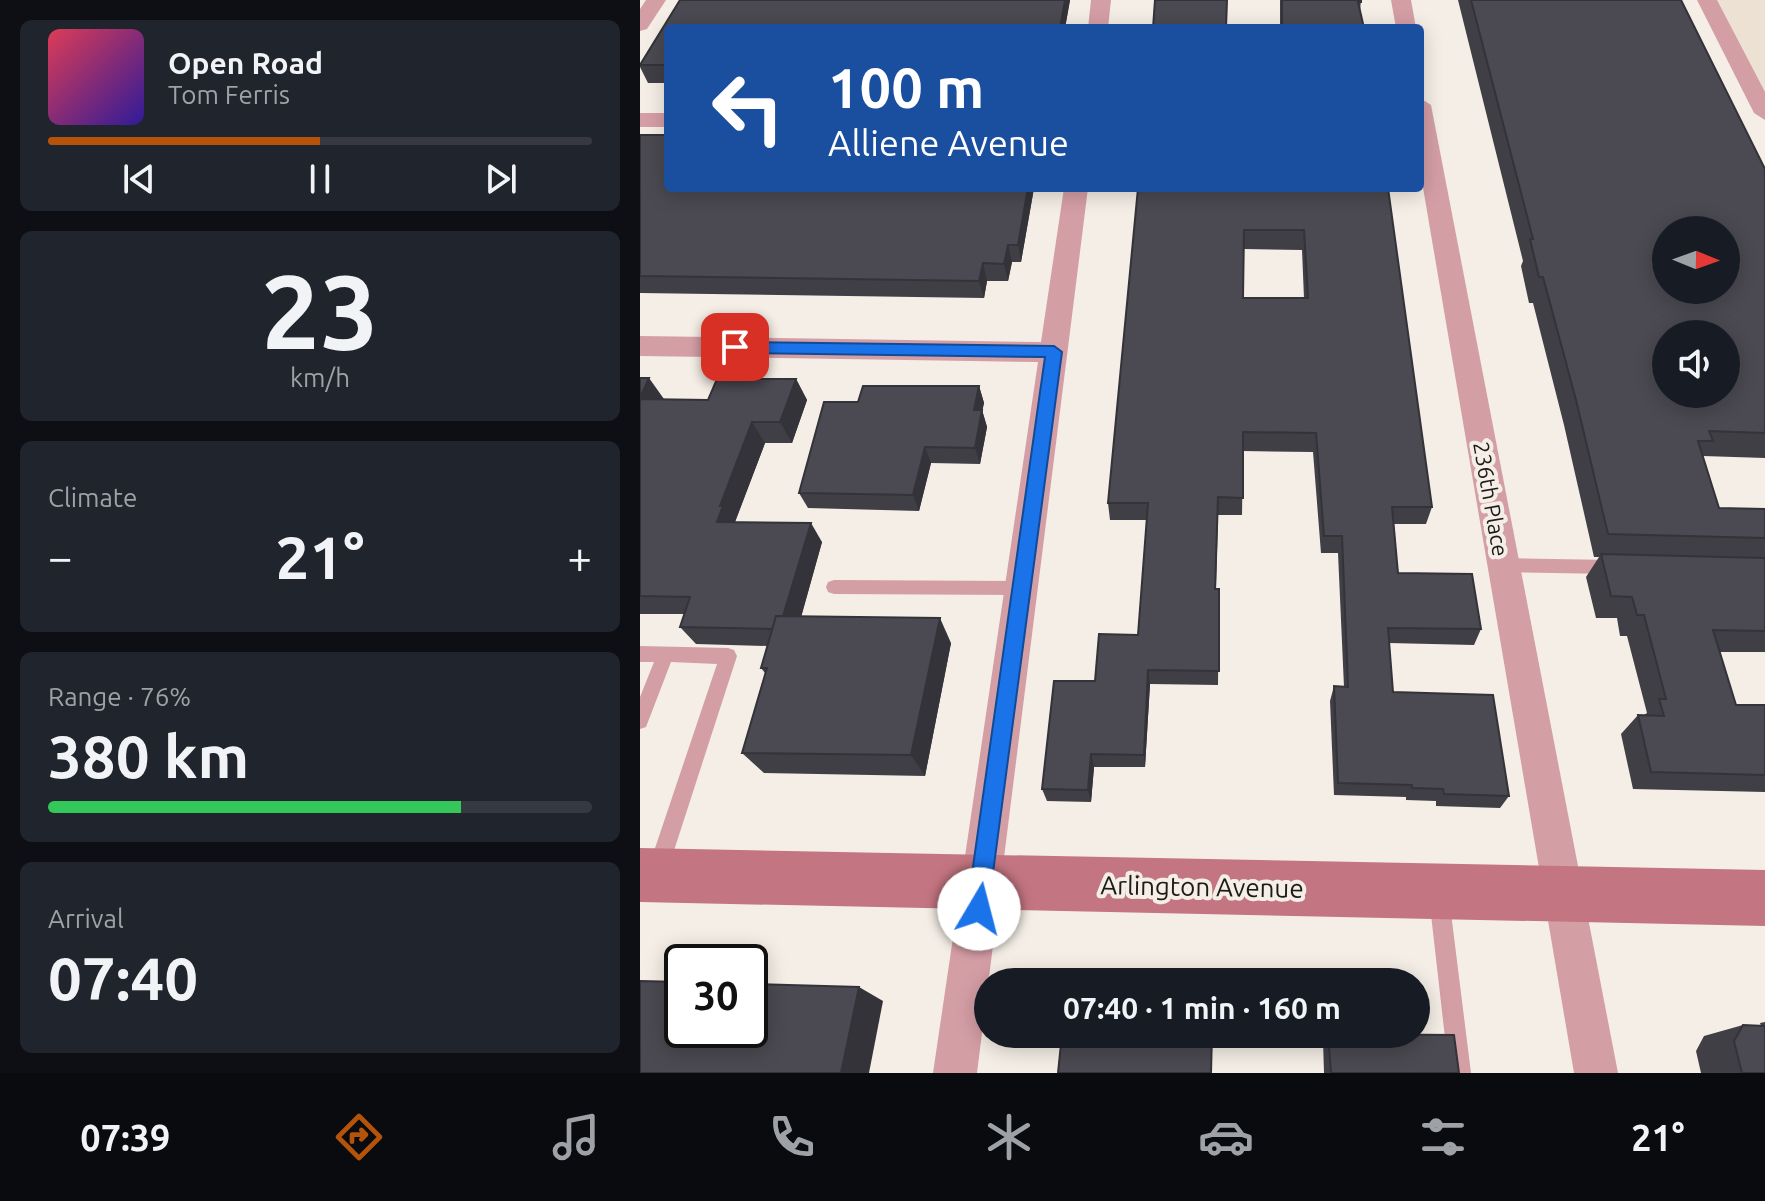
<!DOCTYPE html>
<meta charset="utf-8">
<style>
body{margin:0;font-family:Ubuntu,sans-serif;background:#20242c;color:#f1f3f6;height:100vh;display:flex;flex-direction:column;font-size:30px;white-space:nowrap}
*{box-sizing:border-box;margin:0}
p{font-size:26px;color:#9ea1a6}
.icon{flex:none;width:44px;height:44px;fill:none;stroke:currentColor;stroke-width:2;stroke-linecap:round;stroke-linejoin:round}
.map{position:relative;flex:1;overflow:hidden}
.panel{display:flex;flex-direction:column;gap:20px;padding:20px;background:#0d0f14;width:640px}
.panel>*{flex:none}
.top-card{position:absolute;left:24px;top:24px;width:760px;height:168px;border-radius:8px;box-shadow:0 4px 20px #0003;background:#1a4fa0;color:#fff;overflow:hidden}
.needle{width:52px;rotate:91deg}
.buttons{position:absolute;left:1012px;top:216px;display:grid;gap:16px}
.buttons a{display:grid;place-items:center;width:88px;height:88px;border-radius:50%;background:#171b24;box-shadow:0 4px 20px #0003;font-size:40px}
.speed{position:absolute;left:24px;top:944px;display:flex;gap:16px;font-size:40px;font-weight:700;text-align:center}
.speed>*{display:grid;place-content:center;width:104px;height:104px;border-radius:50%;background:#171b24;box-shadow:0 4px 20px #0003;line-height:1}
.speed .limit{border:4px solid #111;border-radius:12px;background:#fff;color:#111}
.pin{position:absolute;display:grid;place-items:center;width:68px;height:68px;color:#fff;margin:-34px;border-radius:16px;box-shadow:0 4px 12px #0006}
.me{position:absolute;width:88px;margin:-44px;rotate:8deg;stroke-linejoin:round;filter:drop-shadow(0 0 6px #0008)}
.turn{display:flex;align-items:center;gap:28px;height:168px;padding:0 32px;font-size:36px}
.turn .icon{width:104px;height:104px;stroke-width:2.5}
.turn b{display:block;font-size:56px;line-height:68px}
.big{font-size:60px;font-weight:600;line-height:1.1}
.panel .card{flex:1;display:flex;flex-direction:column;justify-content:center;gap:12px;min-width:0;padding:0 28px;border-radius:12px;background:#20242c}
.panel .dial{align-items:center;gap:0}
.dial b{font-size:104px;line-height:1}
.song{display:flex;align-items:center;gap:24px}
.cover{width:96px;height:96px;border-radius:12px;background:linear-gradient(135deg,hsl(350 70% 55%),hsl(250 70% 35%))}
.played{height:8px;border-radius:4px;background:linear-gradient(90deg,#b45309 50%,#363941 50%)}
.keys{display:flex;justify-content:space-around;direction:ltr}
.heat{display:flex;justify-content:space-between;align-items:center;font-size:44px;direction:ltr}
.charge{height:12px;border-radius:6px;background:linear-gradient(90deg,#34c759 76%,#363941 0)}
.trip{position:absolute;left:334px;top:968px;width:456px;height:80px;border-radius:40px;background:#171b24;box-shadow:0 4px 20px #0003;font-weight:600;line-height:80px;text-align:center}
.menu{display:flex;height:128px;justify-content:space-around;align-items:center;background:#090b0e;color:#9ea1a6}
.menu .icon{width:56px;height:56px}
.menu .active{color:#b45309}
.menu b{font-size:36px;color:#f1f3f6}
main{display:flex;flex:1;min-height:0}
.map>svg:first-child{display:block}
.built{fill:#ece1d3}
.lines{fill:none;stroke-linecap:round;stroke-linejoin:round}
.service{fill:#d49ea5;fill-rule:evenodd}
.minor{fill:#d49ea5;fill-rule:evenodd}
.secondary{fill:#c37581;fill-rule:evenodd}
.wall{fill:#403f46;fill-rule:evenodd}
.shaded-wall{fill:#343339}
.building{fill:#4b4951;stroke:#343339;stroke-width:2;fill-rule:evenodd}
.route{fill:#1a73e8;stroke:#114b97;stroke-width:2}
.labels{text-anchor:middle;stroke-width:8;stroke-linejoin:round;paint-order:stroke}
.street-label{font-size:22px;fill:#1d1b18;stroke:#f4eee6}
.near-street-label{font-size:26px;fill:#1d1b18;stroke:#f4eee6}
</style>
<main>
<section class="panel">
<div class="card">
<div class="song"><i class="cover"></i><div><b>Open Road</b><p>Tom Ferris</p></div></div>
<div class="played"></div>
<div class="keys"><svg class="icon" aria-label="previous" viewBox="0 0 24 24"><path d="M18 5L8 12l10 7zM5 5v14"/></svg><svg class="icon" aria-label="pause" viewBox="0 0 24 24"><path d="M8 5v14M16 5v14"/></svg><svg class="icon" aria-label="next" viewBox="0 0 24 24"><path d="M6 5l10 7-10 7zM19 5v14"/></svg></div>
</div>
<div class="card dial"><b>23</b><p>km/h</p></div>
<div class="card"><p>Climate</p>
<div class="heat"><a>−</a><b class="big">21°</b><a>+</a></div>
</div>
<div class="card"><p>Range · 76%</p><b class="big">380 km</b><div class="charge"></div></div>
<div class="card"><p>Arrival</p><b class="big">07:40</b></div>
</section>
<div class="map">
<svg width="1125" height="1073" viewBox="0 0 1125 1073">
<rect width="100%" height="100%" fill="#f4eee6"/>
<polygon class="built" points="1074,0 1125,0 1125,94"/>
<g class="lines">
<g class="service">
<polygon points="863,558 971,560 977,562 979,567 977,572 971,574 863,572 857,570 855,565 857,560"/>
<polygon points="194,580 382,581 388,583 390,588 388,593 382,595 194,594 188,592 186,587 188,582"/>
<polygon points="0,646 88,648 94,650 97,656 29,866 26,873 19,876 12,873 9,866 77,664 31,662 6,727 0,729 0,697 14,662 0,662"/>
<polygon points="799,887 806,890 809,897 831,1073 809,1073 789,897 792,890"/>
</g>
<g class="minor">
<polygon points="6,0 26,0 7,29 0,31 0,9"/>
<polygon points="451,0 471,0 468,28 448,28"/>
<polygon points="751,0 771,0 776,28 756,28"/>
<polygon points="1057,0 1077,0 1125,92 1125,120 1114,113"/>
<polygon points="780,98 791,105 978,1073 934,1073 780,170"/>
<rect x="0" y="113" width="28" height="14"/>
<polygon points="424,188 448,188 337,1073 293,1073 398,362 0,356 0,336 401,342"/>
</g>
<polygon class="secondary" points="0,848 1125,870 1125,926 0,902"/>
</g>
<g class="wall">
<polygon points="40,0 430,0 425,28 28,28 28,83 8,83 0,67 0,64"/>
<polygon points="640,0 721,0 720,11 724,28 640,28"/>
<polygon points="818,0 1041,0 1125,169 1125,458 1063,456 1079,508 1125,509 1125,652 1079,652 1096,705 1125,705 1125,792 993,789 981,734 998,715 1004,715 1007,713 987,636 980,636 977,618 956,618 946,577 959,557 954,557 924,425 893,303 889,303 881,266 883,261"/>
<polygon points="0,135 394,188 381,262 372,262 368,281 347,281 344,298 0,293"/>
<path d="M498 188H748L792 507 786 524H754L758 573 841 629 834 645 749 643 753 692 869 796 860 808 796 806V801L766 800V797L694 795 690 701 694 686 704 687 698 553H681L673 452 603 451 602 515H578L576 589H579L578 685 510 684 505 767H454L451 802 407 801 402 789 455 681 498 635 507 520H470L468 503ZM604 249 662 250 664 298H603Z"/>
<polygon points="0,378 23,399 68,400 156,379 167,400 152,443 125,443 95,522 182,542 161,617 311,643 285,776 124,773 102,753 125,673 121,668 128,646 56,644 40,627 44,614 0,614"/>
<polygon points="339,386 344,403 342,410 347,427 340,464 291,463 279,511 168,508 159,493 218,402"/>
<polygon points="1125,1022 1125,1073 1061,1073 1056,1051 1064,1036 1103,1025 1121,1026 1120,1023"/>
<polygon points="688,1034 814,1035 819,1073 684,1073 683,1040"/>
</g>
<g class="shaded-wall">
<polygon points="425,0 430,0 425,28 420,28"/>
<polygon points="388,188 394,188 381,262 378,245"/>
<polygon points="368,245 372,262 368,281 364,264"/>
<polygon points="343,263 347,281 344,298 339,281"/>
<polygon points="9,378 24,399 0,400"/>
<polygon points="156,379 167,400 152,443 140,422"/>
<polygon points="339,386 344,403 339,427 334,410"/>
<polygon points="342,410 347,427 340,464 335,448"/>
<polygon points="112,422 125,443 95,522 77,522 80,506"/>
<polygon points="285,447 291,463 279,511 273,495"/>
<polygon points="171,523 182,542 153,646 139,629"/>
<polygon points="300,618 311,643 285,776 271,755"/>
<polygon points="508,670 510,684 505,767 504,755"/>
<polygon points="451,754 454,767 451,802 448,790"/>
<polygon points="219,987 243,1001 229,1073 201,1073"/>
</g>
<g class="building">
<polygon points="40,0 425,0 420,28 28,28 28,65 0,65"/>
<polygon points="515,0 587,0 586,28 513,28"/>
<polygon points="642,0 721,0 721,2 718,2 724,28 642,28"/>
<path d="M831 0H1041L1125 169V433L1069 431 1073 441H1058L1079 508 1125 509V538L968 534 936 400 903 277H899L890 239H893ZM1026 230H1086V290H1026ZM1026 334H1086V394H1026Z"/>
<polygon points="0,135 28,135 28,188 388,188 378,245 368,245 364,264 343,263 339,281 0,276"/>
<path d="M498 188H748L792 507H752L758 573 832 574 841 629 748 628 753 692 853 695 869 796 804 794 803 789 772 788V785L698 783 694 686 708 687 702 536H684L676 433 603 432V498L578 497 575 589H579V671L508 670 504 755 451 754 448 790 402 789 414 681H455L459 634 498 635 508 503H468ZM604 230H664L668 298H603Z"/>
<polygon points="0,378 9,378 0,398"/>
<polygon points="77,379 156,379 140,422 112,422 80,506 83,506 77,522 171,523 143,616 136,616 133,629 40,627 50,597 0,596 0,399 68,400"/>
<polygon points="223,386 339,386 334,410 342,410 335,448 285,447 273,495 159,493 184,402 218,402"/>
<polygon points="961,554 1125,558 1125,631 1073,630 1096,705 1125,705 1125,775 1011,772 998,715 1024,716 1019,699 1026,699 1004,615 997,615 992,597 971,596"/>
<polygon points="136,616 300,618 271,755 102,753 127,668 121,668"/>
<polygon points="0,981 42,982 42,1030 110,1030 110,984 219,987 201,1073 0,1073"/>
<polygon points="1103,1025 1125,1026 1125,1073 1102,1073 1094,1041"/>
<polygon points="422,1034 572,1034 571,1073 418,1073"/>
<polygon points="688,1034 814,1035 819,1073 691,1073"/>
</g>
<polygon class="route" points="95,342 414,346 422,352 347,918 339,921 331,918 327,909 405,357 95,353 88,347"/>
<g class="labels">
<g class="street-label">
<text transform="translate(851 499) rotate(80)" y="8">236th Place</text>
</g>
<g class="near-street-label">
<text transform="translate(562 887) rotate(1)" y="9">Arlington Avenue</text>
</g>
</g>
</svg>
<div class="buttons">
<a><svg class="needle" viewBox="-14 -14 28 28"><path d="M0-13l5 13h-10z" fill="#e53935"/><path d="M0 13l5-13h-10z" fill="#9ea1a6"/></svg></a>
<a><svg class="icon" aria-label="sound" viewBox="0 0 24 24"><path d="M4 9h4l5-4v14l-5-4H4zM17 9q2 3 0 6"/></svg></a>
</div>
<div class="speed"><div class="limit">30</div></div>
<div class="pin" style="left:95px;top:347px;background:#d93025"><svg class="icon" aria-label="arrive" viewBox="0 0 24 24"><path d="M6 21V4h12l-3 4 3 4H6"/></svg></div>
<svg class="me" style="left:339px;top:909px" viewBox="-20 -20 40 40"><circle r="19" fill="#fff"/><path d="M0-13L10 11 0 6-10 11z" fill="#1a73e8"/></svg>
<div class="trip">07:40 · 1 min · 160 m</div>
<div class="top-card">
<div class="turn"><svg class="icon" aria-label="left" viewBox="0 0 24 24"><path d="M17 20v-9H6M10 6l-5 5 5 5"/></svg><div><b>100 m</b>Alliene Avenue</div></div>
</div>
</div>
</main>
<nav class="menu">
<b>07:39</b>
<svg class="icon active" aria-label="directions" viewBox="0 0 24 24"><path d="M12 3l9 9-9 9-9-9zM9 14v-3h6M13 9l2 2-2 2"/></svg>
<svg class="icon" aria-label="music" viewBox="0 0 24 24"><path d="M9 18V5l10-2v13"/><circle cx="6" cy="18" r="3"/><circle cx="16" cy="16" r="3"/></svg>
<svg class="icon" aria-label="phone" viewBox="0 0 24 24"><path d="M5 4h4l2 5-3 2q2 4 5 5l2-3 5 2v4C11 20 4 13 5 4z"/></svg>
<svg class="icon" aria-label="climate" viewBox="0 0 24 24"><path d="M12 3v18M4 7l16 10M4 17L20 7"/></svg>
<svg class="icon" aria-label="car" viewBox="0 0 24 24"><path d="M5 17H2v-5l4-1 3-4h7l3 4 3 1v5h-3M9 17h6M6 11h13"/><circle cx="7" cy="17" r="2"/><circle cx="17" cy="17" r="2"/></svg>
<svg class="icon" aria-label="filters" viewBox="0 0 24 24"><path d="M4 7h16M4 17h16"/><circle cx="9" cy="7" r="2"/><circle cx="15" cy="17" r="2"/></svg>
<b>21°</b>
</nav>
